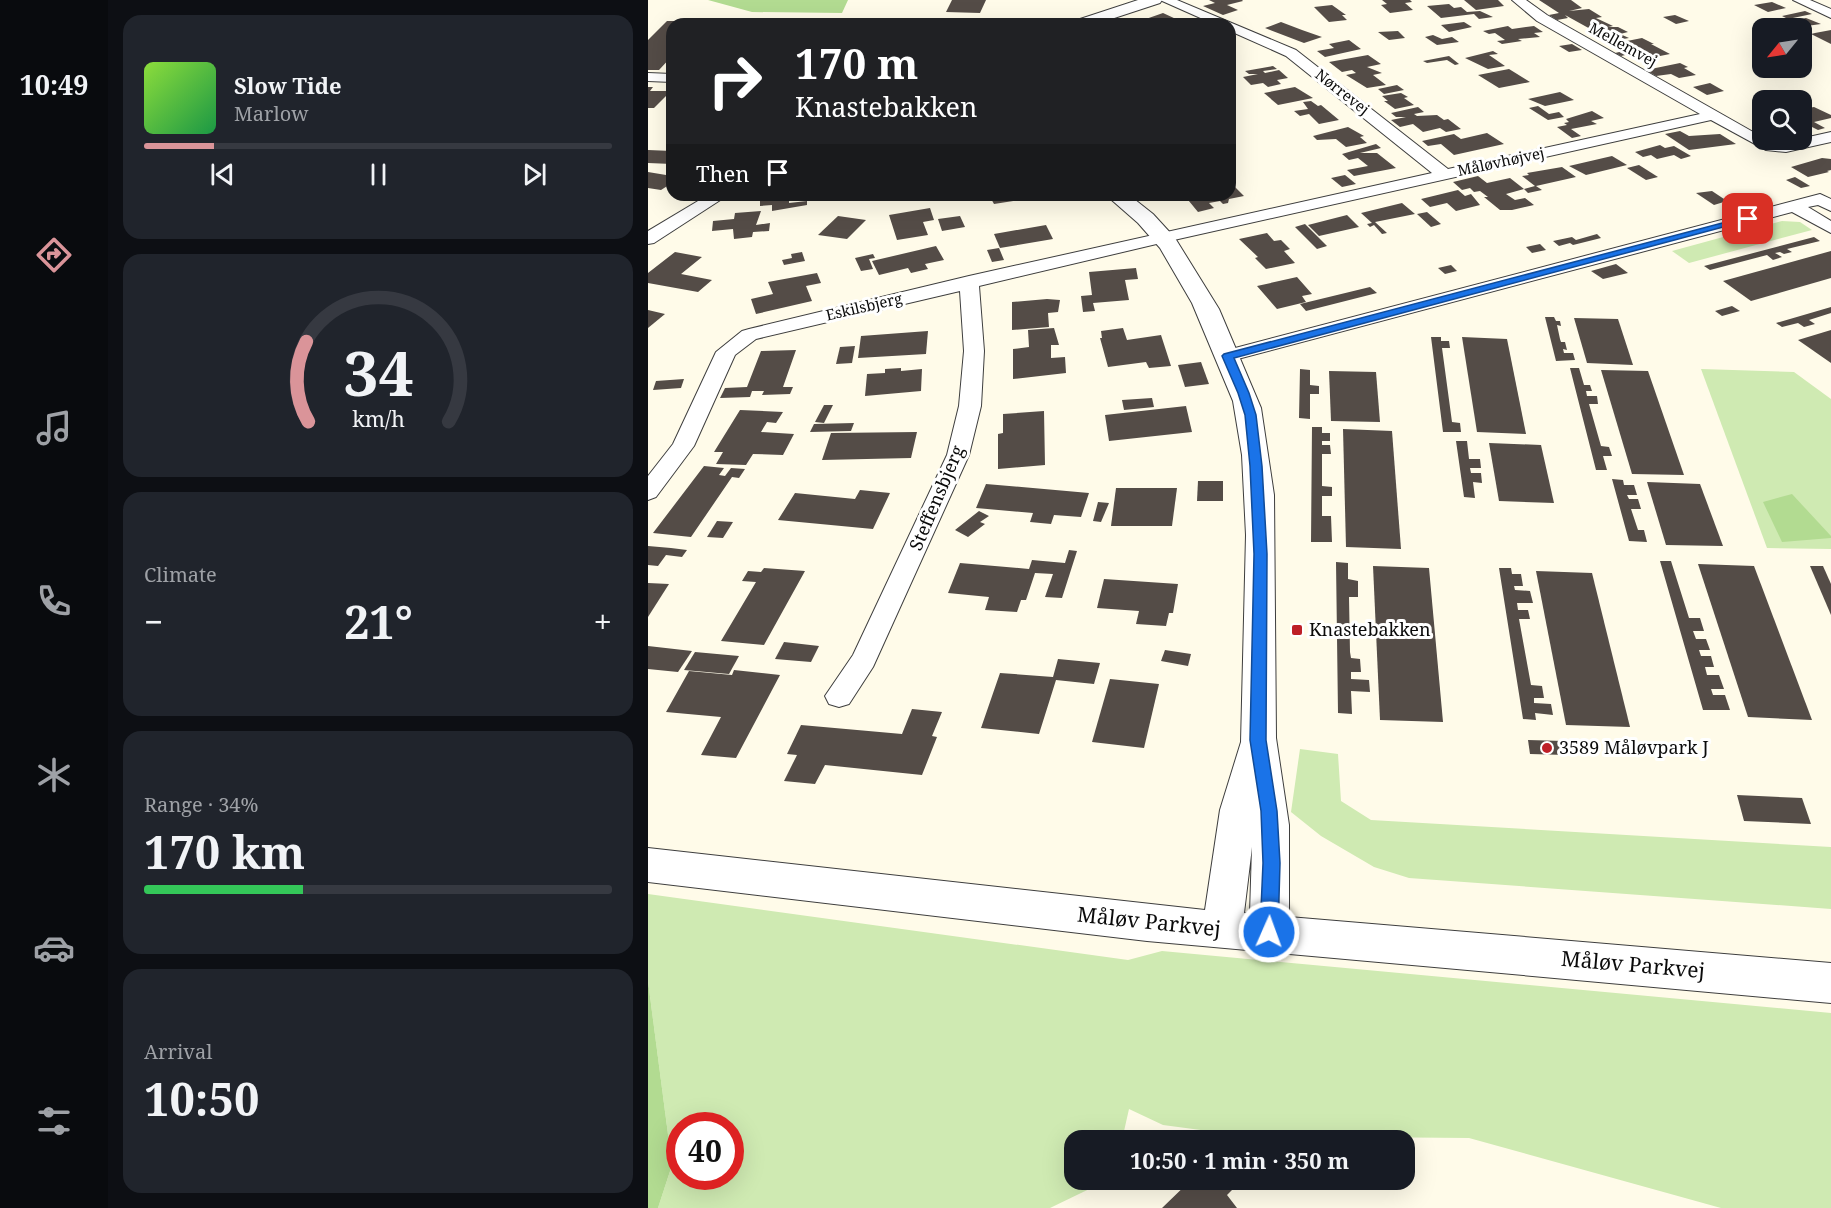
<!DOCTYPE html>
<meta charset="utf-8">
<style>
body{margin:0;font-family:"Noto Serif",serif;background:#20242c;color:#f1f3f6;height:100vh;display:flex;flex-direction:column;font-size:22px;white-space:nowrap}
*{box-sizing:border-box;margin:0}
p{font-size:20px;color:#9ea1a6}
.icon{flex:none;width:33px;height:33px;fill:none;stroke:currentColor;stroke-width:2;stroke-linecap:round;stroke-linejoin:round}
.map{position:relative;flex:1;overflow:hidden}
.sheet{display:flex;flex-direction:column;gap:15px;padding:15px;background:#0d0f14;width:540px}
.sheet>*{flex:none}
.top-card{position:absolute;left:18px;top:18px;width:570px;height:183px;border-radius:18px;box-shadow:0 6px 24px #0002;background:#202124;color:#fff;overflow:hidden}
.needle{width:39px;rotate:240deg}
.fabs{position:absolute;left:1104px;top:18px;display:grid;gap:12px}
.fabs a{display:grid;place-items:center;width:60px;height:60px;border-radius:12px;background:#171b24;box-shadow:0 6px 24px #0002;font-size:30px}
.speed{position:absolute;left:18px;top:1112px;display:flex;gap:12px;font-size:30px;font-weight:700;text-align:center}
.speed>*{display:grid;place-content:center;width:78px;height:78px;border-radius:50%;background:#171b24;box-shadow:0 6px 24px #0002;line-height:1}
.speed .limit{border:9px solid #d22;background:#fff;color:#111}
.pin{position:absolute;display:grid;place-items:center;width:51px;height:51px;color:#fff;margin:-26px;border-radius:12px;box-shadow:0 3px 9px #0006}
.me{position:absolute;width:66px;margin:-33px;rotate:2deg;stroke-linejoin:round;filter:drop-shadow(0 0 4px #0008)}
.turn{display:flex;align-items:center;gap:21px;height:126px;padding:0 30px;font-size:27px}
.turn .icon{width:78px;height:78px;stroke-width:2.5}
.turn b{display:block;font-size:42px;line-height:51px}
.then{display:flex;align-items:center;height:57px;padding:0 30px;background:#0003;gap:12px;font-size:22px}
.big{font-size:45px;font-weight:700;line-height:1.1}
.sheet .widget{flex:1;display:flex;flex-direction:column;justify-content:center;gap:9px;min-width:0;padding:0 21px;border-radius:18px;background:#20242c}
.sheet .dial{align-items:center;gap:0}
.dial svg{height:156px;overflow:visible;fill:none;stroke:#363941;stroke-width:7;stroke-linecap:round;text-anchor:middle}
.dial text{fill:#f1f3f6;stroke:none}
.song{display:flex;align-items:center;gap:18px}
.cover{width:72px;height:72px;border-radius:9px;background:linear-gradient(135deg,hsl(90 70% 55%),hsl(140 70% 35%))}
.played{height:6px;border-radius:3px;background:linear-gradient(90deg,#da9499 15%,#363941 15%)}
.keys{display:flex;justify-content:space-around;direction:ltr}
.heat{display:flex;justify-content:space-between;align-items:center;font-size:33px;direction:ltr}
.charge{height:9px;border-radius:4px;background:linear-gradient(90deg,#34c759 34%,#363941 0)}
.trip{position:absolute;left:416px;top:1130px;width:351px;height:60px;border-radius:18px;background:#171b24;box-shadow:0 6px 24px #0002;font-weight:700;line-height:60px;text-align:center}
main{display:flex;flex:1;min-height:0}
.dock{display:flex;flex-direction:column;width:108px;justify-content:space-around;align-items:center;background:#090b0e;color:#9ea1a6}
.dock .icon{width:42px;height:42px}
.dock .current{color:#da9499}
.dock b{font-size:27px;color:#f1f3f6}
.map>svg:first-child{display:block}
.green{fill:#cfeab2;fill-rule:evenodd}
.forest{fill:#b2db91}
.building{fill:#544c47}
.lines{fill:none;stroke-linecap:round;stroke-linejoin:round}
.minor-casing{stroke:#3e3e3e;stroke-width:2}
.tertiary-casing{stroke:#3e3e3e;stroke-width:2}
.minor{fill:#fff;fill-rule:evenodd}
.tertiary{fill:#fff;fill-rule:evenodd}
.route{fill:#1a73e8;stroke:#114b97;stroke-width:1.5}
.poi-dot{fill:#be1f27;stroke:#fff;stroke-width:2}
.labels{text-anchor:middle;stroke-width:6;stroke-linejoin:round;paint-order:stroke}
.far-street-label{font-size:15px;fill:#0b0b0b;stroke:#fff}
.street-label{font-size:18px;fill:#0b0b0b;stroke:#fff}
.poi-label{font-size:18px;fill:#0b0b0b;stroke:#fff;text-anchor:start}
.near-street-label{font-size:21px;fill:#0b0b0b;stroke:#fff}
</style>
<main>
<nav class="dock">
<b>10:49</b>
<svg class="icon current" aria-label="directions" viewBox="0 0 24 24"><path d="M12 3l9 9-9 9-9-9zM9 14v-3h6M13 9l2 2-2 2"/></svg>
<svg class="icon" aria-label="music" viewBox="0 0 24 24"><path d="M9 18V5l10-2v13"/><circle cx="6" cy="18" r="3"/><circle cx="16" cy="16" r="3"/></svg>
<svg class="icon" aria-label="phone" viewBox="0 0 24 24"><path d="M5 4h4l2 5-3 2q2 4 5 5l2-3 5 2v4C11 20 4 13 5 4z"/></svg>
<svg class="icon" aria-label="climate" viewBox="0 0 24 24"><path d="M12 3v18M4 7l16 10M4 17L20 7"/></svg>
<svg class="icon" aria-label="car" viewBox="0 0 24 24"><path d="M5 17H2v-5l4-1 3-4h7l3 4 3 1v5h-3M9 17h6M6 11h13"/><circle cx="7" cy="17" r="2"/><circle cx="17" cy="17" r="2"/></svg>
<svg class="icon" aria-label="filters" viewBox="0 0 24 24"><path d="M4 7h16M4 17h16"/><circle cx="9" cy="7" r="2"/><circle cx="15" cy="17" r="2"/></svg>
</nav>
<section class="sheet">
<div class="widget">
<div class="song"><i class="cover"></i><div><b>Slow Tide</b><p>Marlow</p></div></div>
<div class="played"></div>
<div class="keys"><svg class="icon" aria-label="previous" viewBox="0 0 24 24"><path d="M18 5L8 12l10 7zM5 5v14"/></svg><svg class="icon" aria-label="pause" viewBox="0 0 24 24"><path d="M8 5v14M16 5v14"/></svg><svg class="icon" aria-label="next" viewBox="0 0 24 24"><path d="M6 5l10 7-10 7zM19 5v14"/></svg></div>
</div>
<div class="widget dial"><svg viewBox="0 0 100 80">
<path d="M14 69A42 42 0 1 1 86 69"/>
<path d="M14 69A42 42 0 0 1 13 28" stroke="#da9499"/>
<text x="50" y="56" font-size="32" font-weight="700">34</text>
<text x="50" y="72" font-size="11">km/h</text>
</svg></div>
<div class="widget"><p>Climate</p>
<div class="heat"><a>−</a><b class="big">21°</b><a>+</a></div>
</div>
<div class="widget"><p>Range · 34%</p><b class="big">170 km</b><div class="charge"></div></div>
<div class="widget"><p>Arrival</p><b class="big">10:50</b></div>
</section>
<div class="map">
<svg width="1183" height="1208" viewBox="0 0 1183 1208">
<rect width="100%" height="100%" fill="#fffbe9"/>
<g class="green">
<polygon points="1134,221 1152,222 1164,230 1041,263 1024,251"/>
<polygon points="1053,369 1146,372 1183,399 1183,549 1119,548"/>
<polygon points="652,749 690,754 693,801 723,820 1183,847 1183,909 761,878 726,867 673,836 643,812"/>
<path d="M0 894 480 960 514 951 1183 1013V1208H1073L821 1138 598 1136 515 1125 481 1109 474 1140H426V1179H462L402 1208H10L24 1165 0 981ZM32 1125H82V1176H32Z"/>
</g>
<g class="forest">
<polygon points="60,0 200,0 194,13 104,12"/>
<polygon points="1144,494 1183,536 1183,538 1134,542 1115,502"/>
<polygon points="0,981 24,1165 10,1208 0,1208"/>
</g>
<g class="building">
<polygon points="304,0 338,0 332,13 298,12"/>
<polygon points="561,0 594,0 595,1 579,5 590,10 575,15 555,6 567,3"/>
<polygon points="734,0 762,0 764,2 757,3 765,10 742,13 733,5 739,4"/>
<polygon points="816,0 850,0 856,6 828,10"/>
<polygon points="891,0 923,0 934,8 921,11 941,9 954,17 948,18 965,26 960,27 970,27 980,32 972,34 981,38 964,41 917,15 920,18 909,20 901,15 911,13"/>
<polygon points="1124,2 1138,8 1120,12 1106,5"/>
<polygon points="801,4 806,8 813,7 819,12 832,11 845,17 831,19 826,14 793,18 779,6"/>
<polygon points="684,5 698,15 694,15 699,20 681,22 666,7"/>
<polygon points="1157,11 1164,14 1140,19 1134,16"/>
<polygon points="515,13 528,19 522,21 526,23 523,24 506,24 495,20"/>
<polygon points="1027,15 1041,21 1028,24 1015,17"/>
<polygon points="1158,18 1173,24 1144,28 1133,23"/>
<polygon points="19,21 57,21 54,24 24,24 24,56 11,70 0,70 0,40"/>
<polygon points="633,22 654,30 674,37 656,43 617,28"/>
<polygon points="816,22 824,27 801,32 793,25"/>
<polygon points="860,26 864,29 886,26 895,32 886,33 892,37 870,39 874,41 854,44 849,41 857,40 847,33 841,34 835,31"/>
<polygon points="1183,30 1183,44 1163,34 1167,33"/>
<polygon points="750,31 757,38 741,40 730,32"/>
<polygon points="785,35 794,39 804,37 811,42 789,45 777,37"/>
<polygon points="994,38 1006,44 1003,44 1022,54 997,59 986,53 973,56 967,53 980,50 969,43"/>
<polygon points="701,40 713,49 677,57 669,51 686,48 681,44"/>
<polygon points="924,44 934,50 921,52 911,46"/>
<polygon points="845,51 850,54 841,55 857,66 840,69 817,58"/>
<polygon points="720,55 733,64 719,67 734,73 725,75 738,85 719,88 698,75 708,73 704,70 694,72 681,62"/>
<polygon points="801,56 811,64 807,65 799,60 779,63 775,61"/>
<polygon points="1032,63 1040,67 1036,68 1048,75 1031,78 1023,74 1008,76 998,70"/>
<polygon points="625,66 629,69 615,71 617,73 631,70 640,78 629,80 633,84 620,87 615,83 603,85 595,77 610,74 601,74 597,71"/>
<polygon points="861,69 882,82 851,88 830,75"/>
<polygon points="1062,83 1076,91 1059,95 1045,87"/>
<polygon points="749,85 756,90 736,94 730,89"/>
<polygon points="0,87 5,87 2,91 23,91 6,108 0,108"/>
<polygon points="647,87 665,98 630,105 616,93"/>
<polygon points="912,92 926,100 897,106 880,99"/>
<polygon points="753,93 760,97 756,98 766,105 747,109 736,101 740,101 734,96"/>
<polygon points="663,101 670,106 673,105 691,120 671,124 661,114 652,116 646,111 660,109 655,102"/>
<polygon points="890,106 901,114 911,112 916,117 900,120 881,108"/>
<polygon points="770,107 776,112 766,114 769,116 789,115 796,120 800,119 813,129 798,132 792,128 775,132 765,124 752,127 743,120 758,117 748,117 743,113"/>
<polygon points="1166,107 1183,115 1183,118 1166,122 1177,128 1170,130 1154,122 1154,113 1159,112 1155,109"/>
<polygon points="944,111 956,118 943,121 949,124 923,129 933,136 924,138 909,127 919,125 916,123 921,122 918,119"/>
<polygon points="700,127 716,136 712,137 719,143 698,147 688,139 669,140 665,136"/>
<polygon points="1032,131 1041,136 1072,134 1088,144 1041,150 1017,134"/>
<polygon points="839,133 856,144 806,155 793,144 780,146 774,141 806,134 813,139"/>
<polygon points="728,144 733,148 712,153 729,153 748,168 706,176 699,170 720,166 710,158 701,160 694,154"/>
<polygon points="1012,145 1017,148 1026,146 1043,156 1033,159 1026,155 1009,159 1003,155 995,157 987,152"/>
<polygon points="0,150 24,151 24,164 0,163"/>
<polygon points="964,156 979,165 938,175 921,166"/>
<polygon points="1174,158 1183,159 1183,170 1179,171 1181,172 1160,177 1143,167"/>
<polygon points="991,165 1010,177 998,180 979,168"/>
<polygon points="914,167 928,177 888,186 894,190 880,193 876,189 858,194 867,200 877,198 886,205 864,210 852,210 836,197 840,197 832,191 826,192 822,188 814,190 805,182 830,176 839,183 862,178 876,189 887,186 874,176 881,175 879,173"/>
<polygon points="0,172 24,176 24,183 13,190 0,188"/>
<polygon points="697,175 708,184 694,187 683,178"/>
<polygon points="1147,177 1162,186 1153,188 1138,180"/>
<polygon points="582,184 584,184 596,196 581,199 580,203 575,204 572,201 561,203 566,208 550,212 536,195 582,195"/>
<polygon points="810,190 817,196 823,194 832,205 808,211 799,203 782,207 773,199"/>
<polygon points="1064,191 1079,201 1066,205 1048,193"/>
<polygon points="341,195 375,195 377,199 346,204"/>
<polygon points="141,199 141,203 159,201 159,205 124,211 124,205 112,206 112,201"/>
<polygon points="754,203 767,214 727,222 739,233 734,234 726,225 722,227 719,224 724,223 713,213"/>
<polygon points="282,208 286,220 275,222 280,235 249,240 241,215"/>
<polygon points="113,211 108,225 122,223 121,231 105,232 104,237 86,239 85,229 64,231 65,221 86,219 87,213"/>
<polygon points="779,212 793,224 783,227 769,214"/>
<polygon points="699,215 711,227 671,236 660,225"/>
<polygon points="190,216 218,220 199,239 170,235"/>
<polygon points="312,216 317,227 294,231 290,219"/>
<polygon points="657,224 679,246 669,249 647,227"/>
<polygon points="398,225 405,239 352,248 346,234"/>
<polygon points="619,233 626,241 633,240 642,249 636,251 647,263 618,269 607,258 610,257 591,239"/>
<polygon points="949,234 953,238 925,245 922,243 911,246 905,241 924,237 928,240"/>
<polygon points="1166,237 1172,241 1139,249 1144,252 1136,254 1132,252 1127,253 1134,257 1125,260 1119,255 1062,270 1056,266"/>
<polygon points="892,244 898,250 884,253 878,247"/>
<polygon points="288,246 296,260 277,264 280,269 263,273 260,268 231,275 224,261"/>
<polygon points="351,248 356,260 344,262 339,250"/>
<polygon points="1183,251 1183,278 1103,301 1075,281"/>
<polygon points="27,252 54,257 33,274 64,280 50,292 0,283 0,273"/>
<polygon points="154,252 157,261 136,265 134,260 144,258 143,254"/>
<polygon points="225,254 227,258 221,259 225,269 213,271 207,258"/>
<polygon points="968,264 980,273 955,279 943,271"/>
<polygon points="803,265 809,271 797,274 790,268"/>
<polygon points="488,268 490,279 477,280 481,300 445,303 447,311 435,312 433,296 444,295 441,272"/>
<polygon points="169,273 173,283 158,286 164,301 108,314 103,299 125,294 120,282"/>
<polygon points="649,277 664,294 654,296 658,302 629,309 609,286"/>
<polygon points="722,287 729,293 658,311 652,304"/>
<polygon points="399,299 412,300 410,312 400,313 401,327 364,330 364,302"/>
<polygon points="1084,306 1092,311 1074,316 1067,311"/>
<polygon points="1183,307 1183,313 1161,320 1167,324 1156,327 1150,323 1134,327 1128,323"/>
<polygon points="0,310 17,314 0,328"/>
<polygon points="897,317 906,317 908,321 912,321 913,326 909,325 912,339 913,342 917,342 919,350 915,349 916,353 925,353 927,360 908,361"/>
<polygon points="926,318 970,319 985,365 939,363"/>
<polygon points="406,328 411,345 403,345 403,358 417,357 418,373 365,379 365,349 381,347 380,330"/>
<polygon points="475,328 479,340 513,335 523,366 501,368 498,362 460,367 452,338 454,338 453,331"/>
<polygon points="1183,330 1183,363 1150,340"/>
<polygon points="280,331 278,354 210,358 213,336"/>
<polygon points="783,337 793,337 793,341 801,341 802,348 794,348 804,422 812,423 813,432 795,432"/>
<polygon points="814,337 859,339 878,434 829,432"/>
<polygon points="207,346 204,363 188,364 192,347"/>
<polygon points="148,350 135,387 145,387 142,394 114,395 116,391 104,391 102,397 72,398 77,388 99,387 113,351"/>
<polygon points="553,362 561,384 537,387 530,365"/>
<polygon points="253,368 253,371 274,369 273,391 217,396 219,374 237,373 237,369"/>
<polygon points="922,368 931,368 936,385 942,385 944,391 938,391 939,396 949,396 950,404 941,404 953,446 961,447 964,456 955,456 959,470 948,470"/>
<polygon points="652,369 662,370 662,385 671,386 671,394 662,394 662,419 651,418"/>
<polygon points="953,370 1000,371 1036,475 984,474"/>
<polygon points="681,371 728,372 732,422 683,421"/>
<polygon points="36,379 33,388 5,390 8,381"/>
<polygon points="504,398 506,407 476,410 474,400"/>
<polygon points="176,405 185,405 176,423 167,422"/>
<polygon points="538,406 544,432 461,441 457,415"/>
<polygon points="92,410 135,412 128,423 119,422 113,432 146,434 135,455 105,454 98,465 68,464 75,452 66,452"/>
<polygon points="396,411 397,465 350,469 350,434 355,433 355,414"/>
<polygon points="206,423 203,431 162,432 166,424"/>
<polygon points="664,427 674,427 674,433 682,433 682,441 674,441 674,445 682,445 683,454 674,454 674,486 684,487 684,496 674,496 674,516 683,516 684,542 663,542"/>
<polygon points="695,429 744,431 753,549 698,547"/>
<polygon points="269,432 263,458 174,460 183,433"/>
<polygon points="808,441 819,441 821,459 832,459 833,468 822,468 823,473 833,473 834,483 825,482 827,498 816,497"/>
<polygon points="841,443 893,445 906,503 851,501"/>
<polygon points="56,466 76,468 71,475 77,476 83,468 97,469 91,478 84,477 43,537 5,533"/>
<polygon points="964,479 975,480 976,485 986,485 989,495 979,495 981,499 990,499 993,509 983,509 990,530 996,530 999,542 981,541"/>
<polygon points="550,481 575,481 575,501 549,501"/>
<polygon points="999,482 1052,484 1075,546 1018,545"/>
<polygon points="338,484 441,493 433,517 406,515 403,524 382,522 385,513 328,508"/>
<polygon points="468,488 529,488 524,526 463,526"/>
<polygon points="212,490 242,493 225,529 130,520 147,493 207,499"/>
<polygon points="450,502 461,503 453,522 445,521"/>
<polygon points="331,511 341,516 332,522 337,524 320,537 307,530"/>
<polygon points="69,521 85,522 75,538 59,537"/>
<polygon points="0,546 23,548 39,550 34,557 18,555 10,566 0,565"/>
<polygon points="421,550 429,551 414,598 397,597 405,574 387,573 378,600 373,600 369,612 337,610 341,597 300,593 312,563 381,569 384,560 417,563"/>
<polygon points="1012,561 1023,561 1041,618 1052,618 1056,631 1045,631 1048,639 1058,639 1062,650 1051,650 1053,656 1063,656 1066,667 1057,667 1059,675 1071,675 1076,689 1063,689 1065,695 1077,695 1082,710 1055,710"/>
<polygon points="688,562 700,563 700,579 710,581 710,597 701,597 702,652 703,658 712,659 713,672 703,672 703,679 721,680 722,692 703,691 704,714 690,713"/>
<polygon points="1050,564 1106,566 1164,720 1100,717"/>
<polygon points="725,566 781,568 795,722 732,720"/>
<polygon points="1162,566 1175,566 1183,584 1183,615"/>
<polygon points="116,568 157,571 116,645 73,641 108,582 94,581 100,571 113,572"/>
<polygon points="851,568 863,568 864,574 873,574 875,586 866,586 867,590 882,591 885,603 869,603 870,610 880,610 882,619 871,619 883,685 894,686 896,698 886,698 886,703 903,704 905,715 887,713 888,720 875,719"/>
<polygon points="888,571 944,573 982,727 918,725"/>
<polygon points="456,579 530,584 525,613 521,613 518,626 488,624 491,611 449,608"/>
<polygon points="0,583 21,584 0,617"/>
<polygon points="136,642 171,646 163,662 127,659"/>
<polygon points="0,646 44,651 30,672 0,669"/>
<polygon points="517,650 543,654 540,666 513,661"/>
<polygon points="47,652 91,656 81,674 36,670"/>
<polygon points="410,659 452,663 446,684 408,680 391,734 333,728 352,673 405,677"/>
<polygon points="86,670 132,675 88,758 53,755 73,717 18,712 41,671 84,675"/>
<polygon points="462,679 511,684 496,748 444,742"/>
<polygon points="264,709 294,712 284,736 289,737 274,775 177,765 167,784 136,781 149,755 139,754 153,725 254,734"/>
<polygon points="880,740 916,741 918,755 882,754"/>
<polygon points="1089,795 1154,798 1163,824 1096,821"/>
<polygon points="544,1179 595,1179 579,1195 589,1208 514,1208"/>
</g>
<g class="lines">
<defs>
<g id="minor">
<polygon points="512,0 529,0 648,50 800,169 1052,114 889,21 864,0 878,0 899,15 1114,137 1114,140 1138,142 1183,132 1183,142 1138,152 1118,150 1063,120 517,242 331,286 336,351 333,406 321,455 225,667 201,704 191,707 181,704 177,696 205,655 299,455 311,406 316,351 312,291 108,339 87,355 46,446 8,497 0,500 0,476 25,444 68,352 94,331 101,329 321,276 784,173 638,56 582,31 582,24 566,24"/>
<polygon points="1145,0 1162,0 1183,9 1183,18"/>
<polygon points="0,73 24,74 24,82 0,81"/>
<polygon points="1172,194 1183,199 1183,211 1170,205 1160,207 1183,221 1183,233 1144,212 586,360 572,360 569,356 572,352"/>
<polygon points="60,195 80,195 6,243 0,244 0,231"/>
</g>
<g id="tertiary">
<polygon points="490,0 514,0 512,3 448,24 424,24 426,21"/>
<path d="M458 195H481L505 214 527 238 571 309 613 408 626 495 628 738 641 825V917L1183 963V1003L499 941 0 882V848L557 910 572 810 593 742 598 535 594 455 585 401 544 303 512 248 490 223ZM604 847 602 914 596 913Z"/>
</g>
</defs>
<use href="#minor" class="minor-casing"/>
<use href="#tertiary" class="tertiary-casing"/>
<use href="#minor" class="minor"/>
<use href="#tertiary" class="tertiary"/>
</g>
<polygon class="route" points="1097,217 1105,219 586,358 601,393 608,415 614,466 619,554 618,740 629,811 632,863 630,932 627,938 621,940 615,938 612,932 615,863 613,811 602,740 606,554 602,466 597,415 590,393 574,356 576,354"/>
<g class="poi-dot">
<rect x="643" y="624" width="12" height="12" rx="3"/>
<circle cx="899" cy="748" r="6"/>
</g>
<g class="labels">
<g class="far-street-label">
<text transform="translate(975 45) rotate(29)" y="5">Mellemvej</text>
<text transform="translate(694 92) rotate(38)" y="5">Nørrevej</text>
<text transform="translate(853 162) rotate(-12)" y="5">Måløvhøjvej</text>
<text transform="translate(216 307) rotate(-13)" y="5">Eskilsbjerg</text>
</g>
<g class="street-label">
<text transform="translate(289 498) rotate(-67)" y="6">Steffensbjerg</text>
</g>
<g class="poi-label">
<text x="661" y="636">Knastebakken</text>
<text x="911" y="754">3589 Måløvpark J</text>
</g>
<g class="near-street-label">
<text transform="translate(501 922) rotate(6)" y="7">Måløv Parkvej</text>
<text transform="translate(985 965) rotate(5)" y="7">Måløv Parkvej</text>
</g>
</g>
</svg>
<div class="fabs">
<a><svg class="needle" viewBox="-14 -14 28 28"><path d="M0-13l5 13h-10z" fill="#e53935"/><path d="M0 13l5-13h-10z" fill="#9ea1a6"/></svg></a>
<a><svg class="icon" aria-label="search" viewBox="0 0 24 24"><circle cx="10" cy="10" r="6"/><path d="M15 15l6 6"/></svg></a>
</div>
<div class="speed"><div class="limit">40</div></div>
<div class="pin" style="left:1100px;top:219px;background:#d93025"><svg class="icon" aria-label="arrive" viewBox="0 0 24 24"><path d="M6 21V4h12l-3 4 3 4H6"/></svg></div>
<svg class="me" style="left:621px;top:932px" viewBox="-20 -20 40 40"><circle r="17" fill="#1a73e8" stroke="#fff" stroke-width="3"/><path d="M0-11L8 9 0 5-8 9z" fill="#fff"/></svg>
<div class="trip">10:50 · 1 min · 350 m</div>
<div class="top-card">
<div class="turn"><svg class="icon" aria-label="right" viewBox="0 0 24 24"><path d="M7 20v-9h11M14 6l5 5-5 5"/></svg><div><b>170 m</b>Knastebakken</div></div>
<div class="then">Then<svg class="icon" aria-label="arrive" viewBox="0 0 24 24"><path d="M6 21V4h12l-3 4 3 4H6"/></svg></div>
</div>
</div>
</main>
